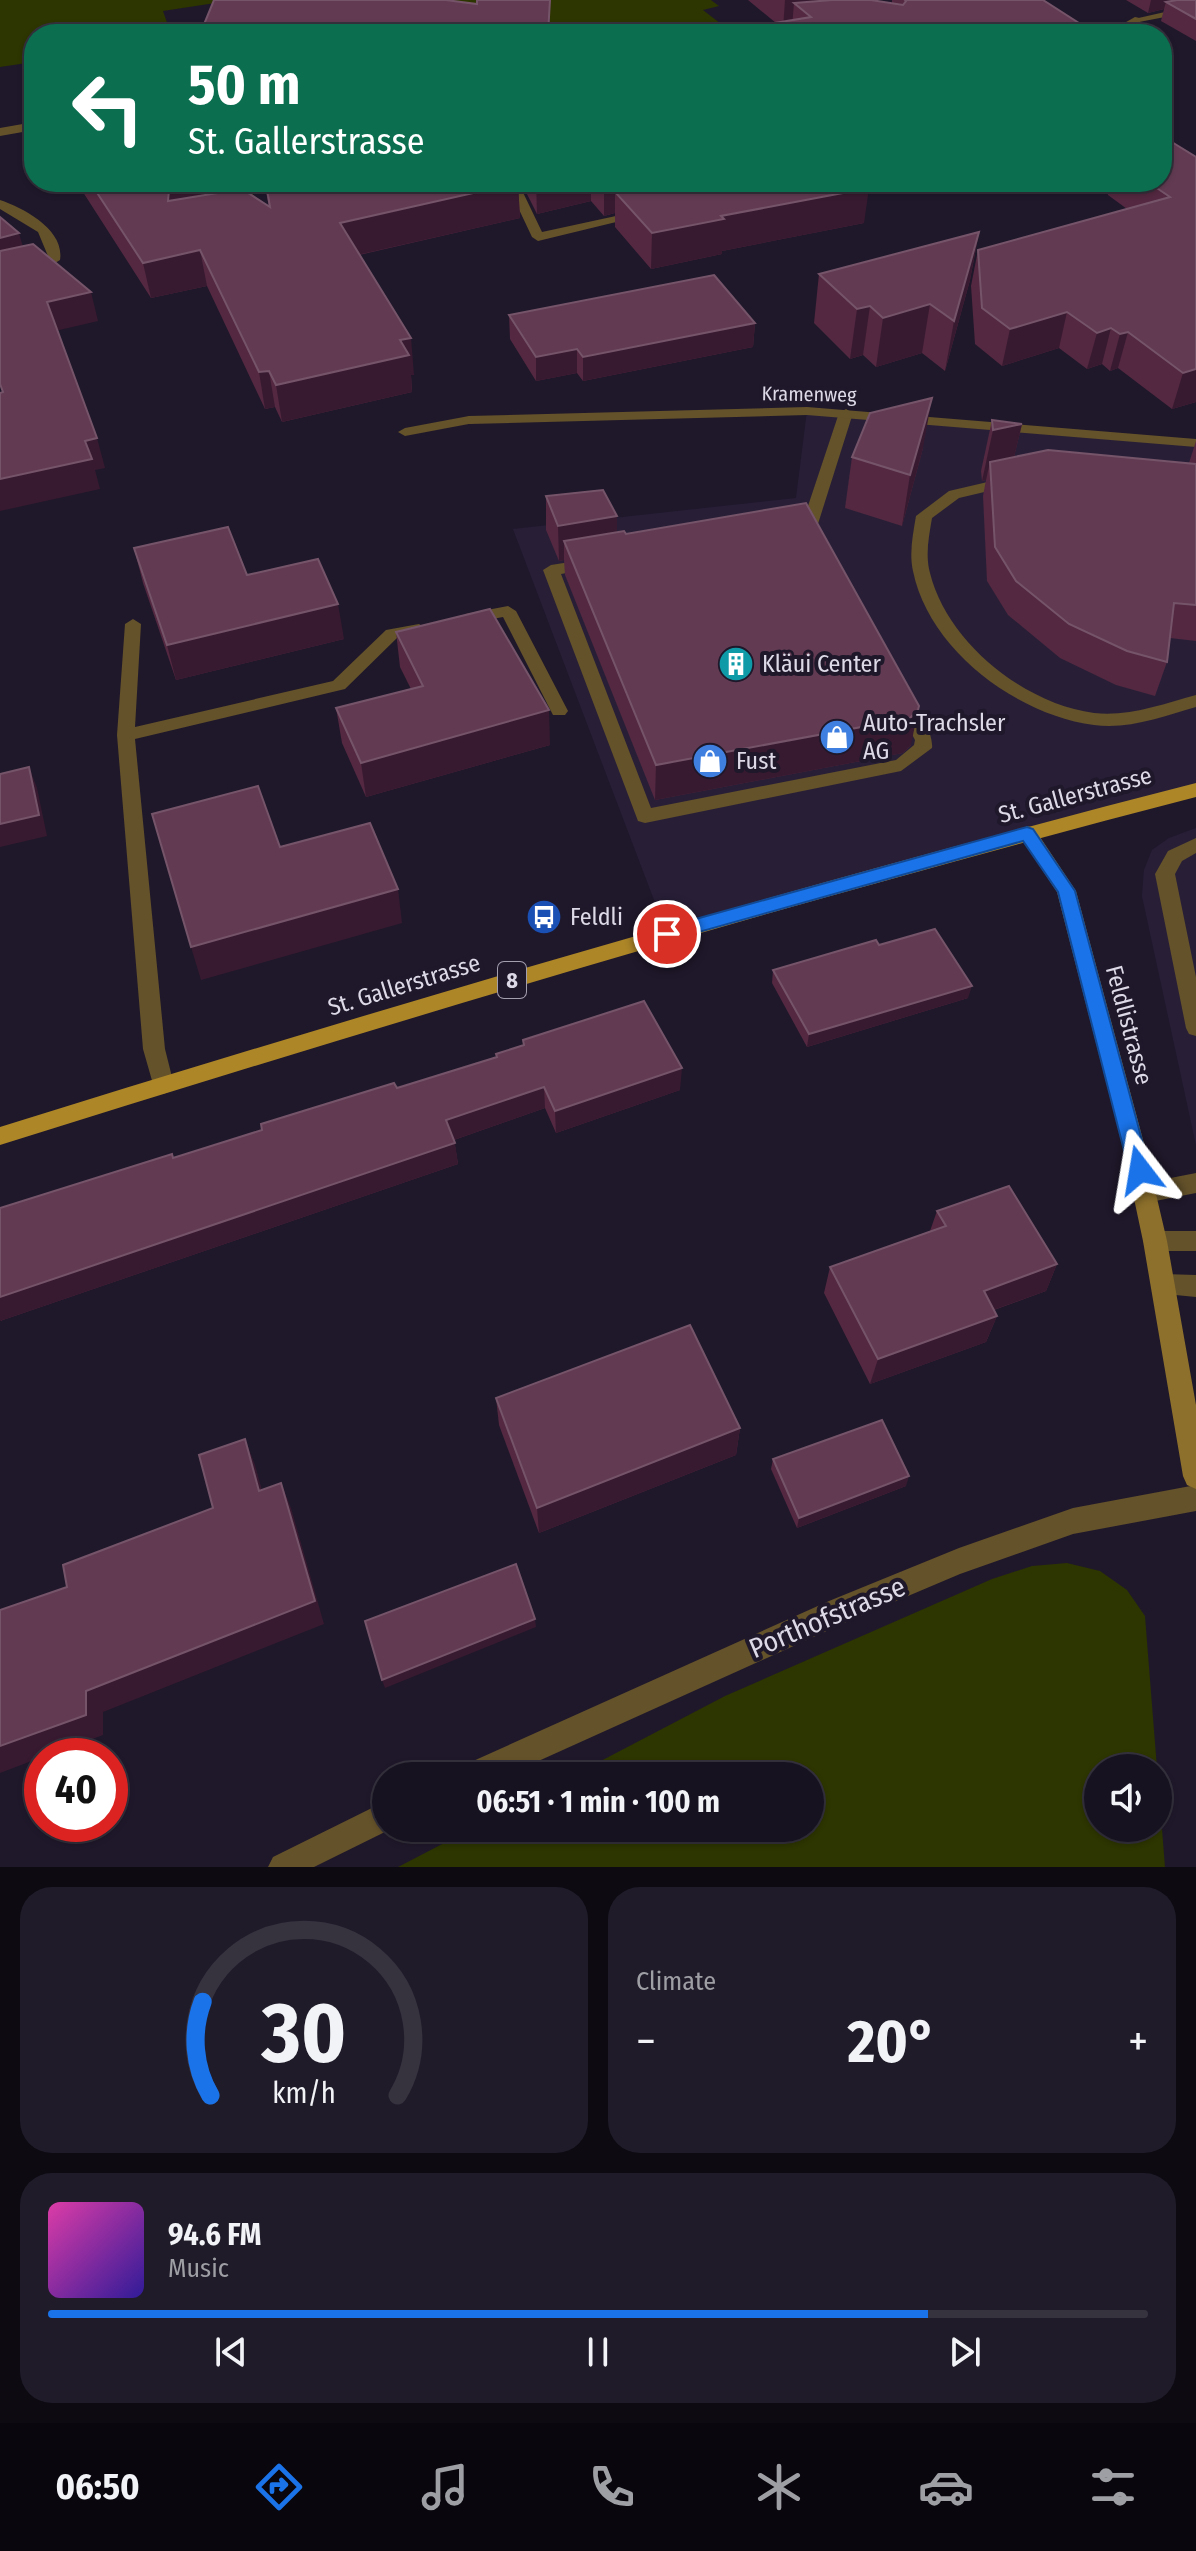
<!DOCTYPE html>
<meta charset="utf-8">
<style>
body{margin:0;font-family:"Fira Sans Condensed",sans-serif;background:#201b29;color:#f1f3f6;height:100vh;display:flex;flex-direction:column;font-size:30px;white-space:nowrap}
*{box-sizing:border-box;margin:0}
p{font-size:26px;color:#9e9ea5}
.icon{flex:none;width:44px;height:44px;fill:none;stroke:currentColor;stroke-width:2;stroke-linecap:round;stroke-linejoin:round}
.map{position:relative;height:1867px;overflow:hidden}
.panel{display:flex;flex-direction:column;gap:20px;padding:20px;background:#0d0a12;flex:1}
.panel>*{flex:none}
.top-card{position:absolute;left:24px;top:24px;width:1148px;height:168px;border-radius:32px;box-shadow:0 2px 6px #0004,0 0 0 2px #36323e;background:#0b6e4f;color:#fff;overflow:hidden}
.fabs{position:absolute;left:1084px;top:1754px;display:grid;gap:16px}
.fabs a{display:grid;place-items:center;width:88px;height:88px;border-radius:50%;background:#171220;box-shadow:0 2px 6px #0004,0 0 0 2px #36323e;font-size:40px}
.speed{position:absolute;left:24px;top:1738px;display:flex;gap:16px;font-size:40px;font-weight:700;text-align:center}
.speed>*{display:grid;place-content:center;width:104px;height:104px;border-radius:50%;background:#171220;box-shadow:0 2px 6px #0004,0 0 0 2px #36323e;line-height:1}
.speed .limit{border:12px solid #d22;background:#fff;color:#111}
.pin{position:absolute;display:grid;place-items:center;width:68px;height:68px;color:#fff;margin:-34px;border:4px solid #fff;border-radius:50%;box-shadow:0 2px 8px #0007}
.me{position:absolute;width:88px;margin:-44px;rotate:346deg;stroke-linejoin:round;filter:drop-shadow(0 0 6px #0008)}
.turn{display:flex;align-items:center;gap:28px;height:168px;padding:0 32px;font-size:36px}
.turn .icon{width:104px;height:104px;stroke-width:2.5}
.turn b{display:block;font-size:56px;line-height:68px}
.big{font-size:60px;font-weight:700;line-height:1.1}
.panel .tile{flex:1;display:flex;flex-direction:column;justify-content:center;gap:12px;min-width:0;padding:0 28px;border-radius:32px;background:#201b29}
.panel .dial{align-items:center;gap:0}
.dial svg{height:208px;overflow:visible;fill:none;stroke:#36323e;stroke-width:7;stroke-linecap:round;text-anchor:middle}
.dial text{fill:#f1f3f6;stroke:none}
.song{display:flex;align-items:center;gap:24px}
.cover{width:96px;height:96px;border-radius:12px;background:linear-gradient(135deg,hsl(320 70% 55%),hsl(250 70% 35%))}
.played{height:8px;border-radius:4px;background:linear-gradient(90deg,#1a73e8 80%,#36323e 80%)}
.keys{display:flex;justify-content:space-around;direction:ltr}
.heat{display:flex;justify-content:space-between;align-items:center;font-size:44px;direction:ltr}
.panel .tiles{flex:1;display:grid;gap:20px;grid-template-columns:1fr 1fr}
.tile:last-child{grid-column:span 2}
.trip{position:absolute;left:372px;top:1762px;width:452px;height:80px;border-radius:40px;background:#171220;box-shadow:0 2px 6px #0004,0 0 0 2px #36323e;font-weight:700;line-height:80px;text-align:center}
.tabs{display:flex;height:128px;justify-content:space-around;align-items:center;background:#09070d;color:#9e9ea5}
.tabs .icon{width:56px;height:56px}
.tabs .selected{color:#1a73e8}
.tabs b{font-size:36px;color:#f1f3f6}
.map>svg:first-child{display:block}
.built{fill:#281f37}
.green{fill:#2d3501}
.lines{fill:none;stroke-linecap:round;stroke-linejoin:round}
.lane{fill:#64522a;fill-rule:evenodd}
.street{fill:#64522a;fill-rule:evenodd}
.secondary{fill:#8d702b;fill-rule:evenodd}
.primary{fill:#ad8628;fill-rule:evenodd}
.wall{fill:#532840}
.shaded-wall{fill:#381a30}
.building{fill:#623b52;stroke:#755469;stroke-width:2}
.route{fill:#1a73e8;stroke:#114b97;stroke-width:2}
.labels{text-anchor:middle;stroke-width:8;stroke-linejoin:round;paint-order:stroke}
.far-street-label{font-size:20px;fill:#ddd9e6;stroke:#1f182b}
.shield{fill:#1f182b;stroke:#a49fae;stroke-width:2}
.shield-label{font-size:22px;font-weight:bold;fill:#ddd9e6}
.poi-label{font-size:24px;fill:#ddd9e6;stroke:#1f182b;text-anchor:start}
.street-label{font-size:24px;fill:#ddd9e6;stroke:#1f182b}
.near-street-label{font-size:28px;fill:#ddd9e6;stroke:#1f182b}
</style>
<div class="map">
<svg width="1196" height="1867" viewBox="0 0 1196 1867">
<rect width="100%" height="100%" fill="#1f182b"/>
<g class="built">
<polygon points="807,411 1196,443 1196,791 667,934 513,529 796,498"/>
<polygon points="1196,828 1196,1145 1142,896 1144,870 1152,850 1169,838"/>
</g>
<g class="green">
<polygon points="0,0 235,0 163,11 171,34 34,34 34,62 0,67"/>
<polygon points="315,0 711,0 719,6 703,10 734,34 570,34 542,23 313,34"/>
<polygon points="1067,1563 1100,1571 1127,1590 1145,1616 1157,1768 1098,1768 1098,1828 1158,1828 1158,1778 1165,1867 398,1867 473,1828 810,1828 810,1776 572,1776 725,1696 992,1579 1032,1566"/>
</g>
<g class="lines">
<g class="lane">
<polygon points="1135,17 1144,19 1118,34 1105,34"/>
<polygon points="224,182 238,182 267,207 257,210"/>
<polygon points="506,182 518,182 542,232 639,211 645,215 538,241 532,237"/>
<path d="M0 200C24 208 65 230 60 260L47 268 0 279V271L37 262 48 256 38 232 0 209Z"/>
<polygon points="846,409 853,413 817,527 823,538 821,541 809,541 801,527 839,413"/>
<polygon points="469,416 474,417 474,423 405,436 398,432 405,428"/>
<path d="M1009 477 1014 479V485L959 498 932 518C929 536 925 555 930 573 947 642 1024 704 1094 713 1128 717 1163 704 1196 695V707C1164 716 1128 730 1094 725 1017 715 929 650 913 571 909 553 913 534 916 516L949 491Z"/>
<path d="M589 559 597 564 595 568 561 574 651 808 896 760 914 745 915 740 894 700 903 694C916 699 934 734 932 748L901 771 645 823 638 821 543 570 551 565Z"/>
<polygon points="508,606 516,611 568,711 565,715 553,715 503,617 466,624 458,619 466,614"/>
<polygon points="133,619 141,624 135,727 333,681 386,630 419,624 427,629 425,633 397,638 345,689 135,739 165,1049 174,1085 171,1091 163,1094 155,1091 143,1049 117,735 125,624"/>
<polygon points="1196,838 1196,853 1182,861 1175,874 1196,977 1196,1036 1189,1034 1186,1028 1155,874 1168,851"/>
<polygon points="1196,1173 1196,1193 1145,1203 1137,1200 1134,1193 1137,1186 1145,1183"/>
<polygon points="1155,1231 1196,1231 1196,1251 1155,1251 1147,1248 1143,1241 1147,1234"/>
<polygon points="1163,1274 1196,1275 1196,1297 1155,1293 1151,1285 1155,1277"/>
</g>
<g class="street">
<polygon points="1196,5 1196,11 1139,22 1134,19"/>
<polygon points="34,122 34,130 0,136 0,128"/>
<polygon points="807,407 1196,439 1196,447 807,415 469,424 462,420 469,416"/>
<polygon points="1196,1485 1196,1511 1073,1534 960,1574 849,1621 505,1776 458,1776 462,1766 829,1601 959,1548 1073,1508"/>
<polygon points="386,1801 386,1828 393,1828 314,1867 268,1867 273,1857"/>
</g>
<polygon class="secondary" points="1027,826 1034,828 1076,891 1145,1147 1167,1241 1196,1405 1196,1489 1187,1485 1183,1476 1143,1241 1123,1147 1057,892 1018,833"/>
<path class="primary" d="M1196 783V797C794 901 396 1021 0 1145V1127C396 1004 794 886 1196 783Z"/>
</g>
<g class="wall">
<polygon points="748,0 871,0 892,3 892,0 1043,0 776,23"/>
<polygon points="1126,0 1196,0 1196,41 1161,21 1164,9 1148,13"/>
<polygon points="34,127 34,149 29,129"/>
<polygon points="1196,157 1196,402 1172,409 1118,368 1110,371 1102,364 1087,369 1059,348 1002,366 975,344 971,286 978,250 1127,209 1108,195 1105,182 1162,182"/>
<polygon points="69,182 226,182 228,191 269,207 264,182 518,182 520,218 359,255 414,375 411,375 412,392 282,422 275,407 265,409 207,286 151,298 81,189"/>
<polygon points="521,182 863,182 864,223 722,251 722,254 651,269 615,227 615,213 604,216 591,201 537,214"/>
<polygon points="979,232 970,280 945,371 922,353 876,367 863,355 850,359 814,323 819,274"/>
<polygon points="509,315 755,323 753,347 583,381 577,373 536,381 510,339"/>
<polygon points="992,420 1022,424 1014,457 1189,463 1196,441 1196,641 1170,638 1167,662 1155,696 1116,685 1060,658 1008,615 987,581 983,496 986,480 982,481 981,471"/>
<polygon points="923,448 902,526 845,508 852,457"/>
<polygon points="546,496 617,516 617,532 626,534 911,745 903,753 655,800 565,575 564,560 559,561 546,530"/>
<polygon points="134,548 247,575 344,639 176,680 143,583"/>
<polygon points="396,632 550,745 366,797 342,743 336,708 411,689 400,667"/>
<polygon points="879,945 968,998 807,1047 772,983 773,970"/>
<polygon points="523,1040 680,1090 556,1133 545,1108 454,1140 458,1164 0,1321 174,1158 496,1057 496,1054 523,1045"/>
<polygon points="937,1211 1057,1264 1046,1291 994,1310 997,1316 986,1342 870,1384 824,1293 830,1267 930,1231"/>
<polygon points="496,1398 740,1428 736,1455 539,1533 499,1425"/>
<polygon points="773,1459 906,1486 797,1528 771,1469"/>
</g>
<g class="shaded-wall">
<polygon points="550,0 550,34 548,34"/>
<polygon points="785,0 841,0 811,17 794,3 792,27 783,29"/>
<polygon points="1151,0 1196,0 1166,2 1164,9 1148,13"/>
<polygon points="1169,80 1162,108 1162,82"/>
<polygon points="209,182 226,182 232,213 168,201 169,190"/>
<polygon points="536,182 591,182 591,201 537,214"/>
<polygon points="604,182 725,182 615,192 615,213 604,216"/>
<polygon points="518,183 520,218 344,258 340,223"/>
<polygon points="869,188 864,223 722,251 722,254 651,269 652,233 721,216"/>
<polygon points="979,232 970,280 945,371 954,321"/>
<polygon points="19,233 27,261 0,269 0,238"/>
<polygon points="200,250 207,286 151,298 143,263"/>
<polygon points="91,292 98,321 55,331 47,302"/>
<polygon points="930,304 922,353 876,367 883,318"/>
<polygon points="870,306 863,355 850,359 857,309"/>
<polygon points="1067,312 1059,348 1002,366 1010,329"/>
<polygon points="755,323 753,347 583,381 583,357"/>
<polygon points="1111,328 1102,364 1087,369 1097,333"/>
<polygon points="1128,332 1118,368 1110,371 1120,334"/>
<polygon points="411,338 414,375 411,375 412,392 282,422 276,385 400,340"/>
<polygon points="577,349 577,373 536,381 536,357"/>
<polygon points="1196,369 1196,402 1172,409 1183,373"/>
<polygon points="269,371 275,407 265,409 259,372"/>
<polygon points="932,398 923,448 902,526 910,475"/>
<polygon points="1022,424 1010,474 990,462 986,480 982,481 993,430"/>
<polygon points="97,438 105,468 95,470 100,489 0,511 0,479 85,441"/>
<polygon points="617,516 617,551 564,541 564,560 559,561 558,526"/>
<polygon points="338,604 344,639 176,680 167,645"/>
<polygon points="549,710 550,745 366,797 361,763"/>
<polygon points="918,710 911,745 903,753 655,800 656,765"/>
<polygon points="29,767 37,788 47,836 0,847 0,824"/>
<polygon points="398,889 402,923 201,980 191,947"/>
<polygon points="972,986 968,998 807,1047 809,1034"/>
<polygon points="682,1068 680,1090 556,1133 555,1111"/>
<polygon points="544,1087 545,1108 448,1142 446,1120"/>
<polygon points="455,1143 458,1164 0,1321 0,1297"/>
<polygon points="1057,1264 1046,1291 974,1317 984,1291"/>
<polygon points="997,1316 986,1342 870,1384 878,1359"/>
<polygon points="740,1428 736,1455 539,1533 537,1508"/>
<polygon points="245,1439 255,1465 269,1516 259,1491"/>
<polygon points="909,1476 906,1486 797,1528 799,1518"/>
<polygon points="281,1483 291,1508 324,1624 103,1712 103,1735 46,1756 42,1756 42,1757 0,1773 0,1746 86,1691"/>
<polygon points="535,1619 536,1627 385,1688 382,1680"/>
</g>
<g class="building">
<polygon points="214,0 446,0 477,4 477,0 550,0 548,34 200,34"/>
<polygon points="832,0 871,0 903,5 906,1 905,0 1043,0 1096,34 708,34 811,17 794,3"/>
<polygon points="1177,0 1196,0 1196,19 1166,2"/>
<polygon points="1162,76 1169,80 1162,82"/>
<polygon points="1162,136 1196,157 1196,369 1183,373 1128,332 1120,334 1111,328 1097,333 1067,312 1010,329 982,308 978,250 1170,197 1148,182 1162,182"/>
<polygon points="90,182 209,182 169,190 168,201 242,189 270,207 266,184 276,182 518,182 518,183 340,223 411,338 400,340 409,355 276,385 269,371 259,372 200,250 143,263"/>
<polygon points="665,182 863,182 869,188 721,216 724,219 652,233 615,192"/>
<polygon points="0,217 19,233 0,238"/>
<polygon points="979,232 954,321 930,304 883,318 870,306 857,309 819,274"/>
<polygon points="33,244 91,292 47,302 97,438 85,441 92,459 0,479 0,393 3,392 0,384 0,251"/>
<polygon points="714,275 755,323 583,357 577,349 536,357 509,315"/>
<polygon points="932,398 910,475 852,457 870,413"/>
<polygon points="992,420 1022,424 993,430"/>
<polygon points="1048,450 1196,464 1196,605 1174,603 1167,662 1127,651 1069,624 1016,581 995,547 990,462"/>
<polygon points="603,490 617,516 558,526 546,496"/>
<polygon points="806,503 919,706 918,710 910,718 656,765 564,541 624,531 626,534"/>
<polygon points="228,527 247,575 318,559 338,604 167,645 134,548"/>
<polygon points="490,609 549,710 361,763 336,708 423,686 396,632"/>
<polygon points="29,767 39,815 0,824 0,774"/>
<polygon points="258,786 280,847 370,823 398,889 191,947 152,814"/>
<polygon points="935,929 972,986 809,1034 773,970 876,940 879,945"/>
<polygon points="644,1001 682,1068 555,1111 544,1087 446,1120 455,1143 0,1297 0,1208 172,1154 173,1158 262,1130 261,1124 394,1083 397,1088 497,1057 496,1054 524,1045 523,1040"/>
<polygon points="1009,1186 1057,1264 984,1291 997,1316 878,1359 830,1267 946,1226 937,1211"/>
<polygon points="690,1325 740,1428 537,1508 496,1398"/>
<polygon points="882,1420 909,1476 799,1518 773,1459"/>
<polygon points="245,1439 259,1491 281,1483 315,1601 86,1691 86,1715 0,1746 0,1610 67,1587 63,1565 213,1508 199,1455"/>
<polygon points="516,1564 535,1619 382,1680 365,1621"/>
</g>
<polygon class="route" points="1027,827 1033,829 1075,891 1150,1170 1147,1176 1140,1179 1132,1176 1129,1170 1058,892 1023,841 667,941 658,934 667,927"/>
<defs>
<symbol id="building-disc" viewBox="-11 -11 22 22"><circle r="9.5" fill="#0f9aa8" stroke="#1f182b"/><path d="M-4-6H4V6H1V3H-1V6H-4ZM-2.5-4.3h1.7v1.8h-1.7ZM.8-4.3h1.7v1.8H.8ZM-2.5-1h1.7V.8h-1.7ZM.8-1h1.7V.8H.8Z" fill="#fff"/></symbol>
<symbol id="shop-disc" viewBox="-11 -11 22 22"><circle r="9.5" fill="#3f7fe0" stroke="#1f182b"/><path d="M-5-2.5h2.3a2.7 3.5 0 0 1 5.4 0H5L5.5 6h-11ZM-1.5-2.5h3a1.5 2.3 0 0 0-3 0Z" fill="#fff"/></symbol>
<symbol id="bus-disc" viewBox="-11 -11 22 22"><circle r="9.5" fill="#1a4fb4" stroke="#1f182b"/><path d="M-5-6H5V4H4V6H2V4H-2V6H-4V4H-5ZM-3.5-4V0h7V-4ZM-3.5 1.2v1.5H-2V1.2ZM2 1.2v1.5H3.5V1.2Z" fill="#fff"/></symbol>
</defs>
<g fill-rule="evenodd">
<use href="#building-disc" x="716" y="644" width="40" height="40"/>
<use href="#shop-disc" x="817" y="717" width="40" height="40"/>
<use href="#shop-disc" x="690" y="741" width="40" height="40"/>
<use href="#bus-disc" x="524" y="897" width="40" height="40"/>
</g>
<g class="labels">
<g class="far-street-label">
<text transform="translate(809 394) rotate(1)" y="7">Kramenweg</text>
</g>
<rect class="shield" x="498" y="962" width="28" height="36" rx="6"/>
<g class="shield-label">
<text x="512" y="988">8</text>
</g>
<g class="poi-label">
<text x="762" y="672">Kläui Center</text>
<text x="863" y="731">Auto-Trachsler<tspan x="863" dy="28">AG</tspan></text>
<text x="736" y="769">Fust</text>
<text x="570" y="925">Feldli</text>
</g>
<g class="street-label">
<text transform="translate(1075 795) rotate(-15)" y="8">St. Gallerstrasse</text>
<text transform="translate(404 985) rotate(-17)" y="8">St. Gallerstrasse</text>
<text transform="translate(1129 1025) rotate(75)" y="8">Feldlistrasse</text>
</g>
<g class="near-street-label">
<text transform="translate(827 1617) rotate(-23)" y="10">Porthofstrasse</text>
</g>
</g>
</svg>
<div class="fabs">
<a><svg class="icon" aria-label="sound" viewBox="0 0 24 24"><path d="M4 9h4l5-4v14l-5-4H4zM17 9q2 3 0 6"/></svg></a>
</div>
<div class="speed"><div class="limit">40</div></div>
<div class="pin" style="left:667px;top:934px;background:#d93025"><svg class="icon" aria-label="arrive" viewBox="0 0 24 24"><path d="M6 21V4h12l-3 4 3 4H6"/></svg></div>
<svg class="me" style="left:1140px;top:1170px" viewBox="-20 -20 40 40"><path d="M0-17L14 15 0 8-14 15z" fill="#1a73e8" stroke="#fff" stroke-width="4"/></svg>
<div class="trip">06:51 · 1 min · 100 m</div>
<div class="top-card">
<div class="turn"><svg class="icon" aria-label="left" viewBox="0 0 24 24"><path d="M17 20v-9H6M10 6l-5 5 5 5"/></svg><div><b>50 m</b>St. Gallerstrasse</div></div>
</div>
</div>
<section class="panel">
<div class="tiles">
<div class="tile dial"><svg viewBox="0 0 100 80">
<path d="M14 69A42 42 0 1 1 86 69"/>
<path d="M14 69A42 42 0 0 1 11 33" stroke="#1a73e8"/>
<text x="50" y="56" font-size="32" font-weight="700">30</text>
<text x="50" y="72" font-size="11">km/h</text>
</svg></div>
<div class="tile"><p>Climate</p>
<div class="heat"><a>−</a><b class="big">20°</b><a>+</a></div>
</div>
<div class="tile">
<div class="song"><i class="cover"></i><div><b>94.6 FM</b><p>Music</p></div></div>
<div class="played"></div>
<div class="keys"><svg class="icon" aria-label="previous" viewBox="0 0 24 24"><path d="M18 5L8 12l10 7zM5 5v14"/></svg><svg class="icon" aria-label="pause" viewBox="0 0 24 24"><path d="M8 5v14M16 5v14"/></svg><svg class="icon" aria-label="next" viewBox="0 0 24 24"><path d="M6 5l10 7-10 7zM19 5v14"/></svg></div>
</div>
</div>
</section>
<nav class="tabs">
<b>06:50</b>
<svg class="icon selected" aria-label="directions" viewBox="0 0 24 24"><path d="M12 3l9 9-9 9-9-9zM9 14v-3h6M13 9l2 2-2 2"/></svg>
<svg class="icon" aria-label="music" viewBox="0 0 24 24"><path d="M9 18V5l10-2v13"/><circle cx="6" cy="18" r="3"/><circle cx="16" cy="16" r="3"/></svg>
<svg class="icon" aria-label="phone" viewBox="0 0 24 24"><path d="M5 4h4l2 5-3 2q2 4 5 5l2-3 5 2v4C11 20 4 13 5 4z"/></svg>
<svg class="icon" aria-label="climate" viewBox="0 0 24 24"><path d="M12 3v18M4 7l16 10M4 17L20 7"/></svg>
<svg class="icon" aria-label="car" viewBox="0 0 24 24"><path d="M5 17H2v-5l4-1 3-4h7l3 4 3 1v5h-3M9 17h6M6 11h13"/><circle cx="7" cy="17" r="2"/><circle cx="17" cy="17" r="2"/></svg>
<svg class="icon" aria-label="filters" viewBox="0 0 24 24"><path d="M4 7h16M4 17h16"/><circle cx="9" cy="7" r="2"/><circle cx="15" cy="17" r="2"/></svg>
</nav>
